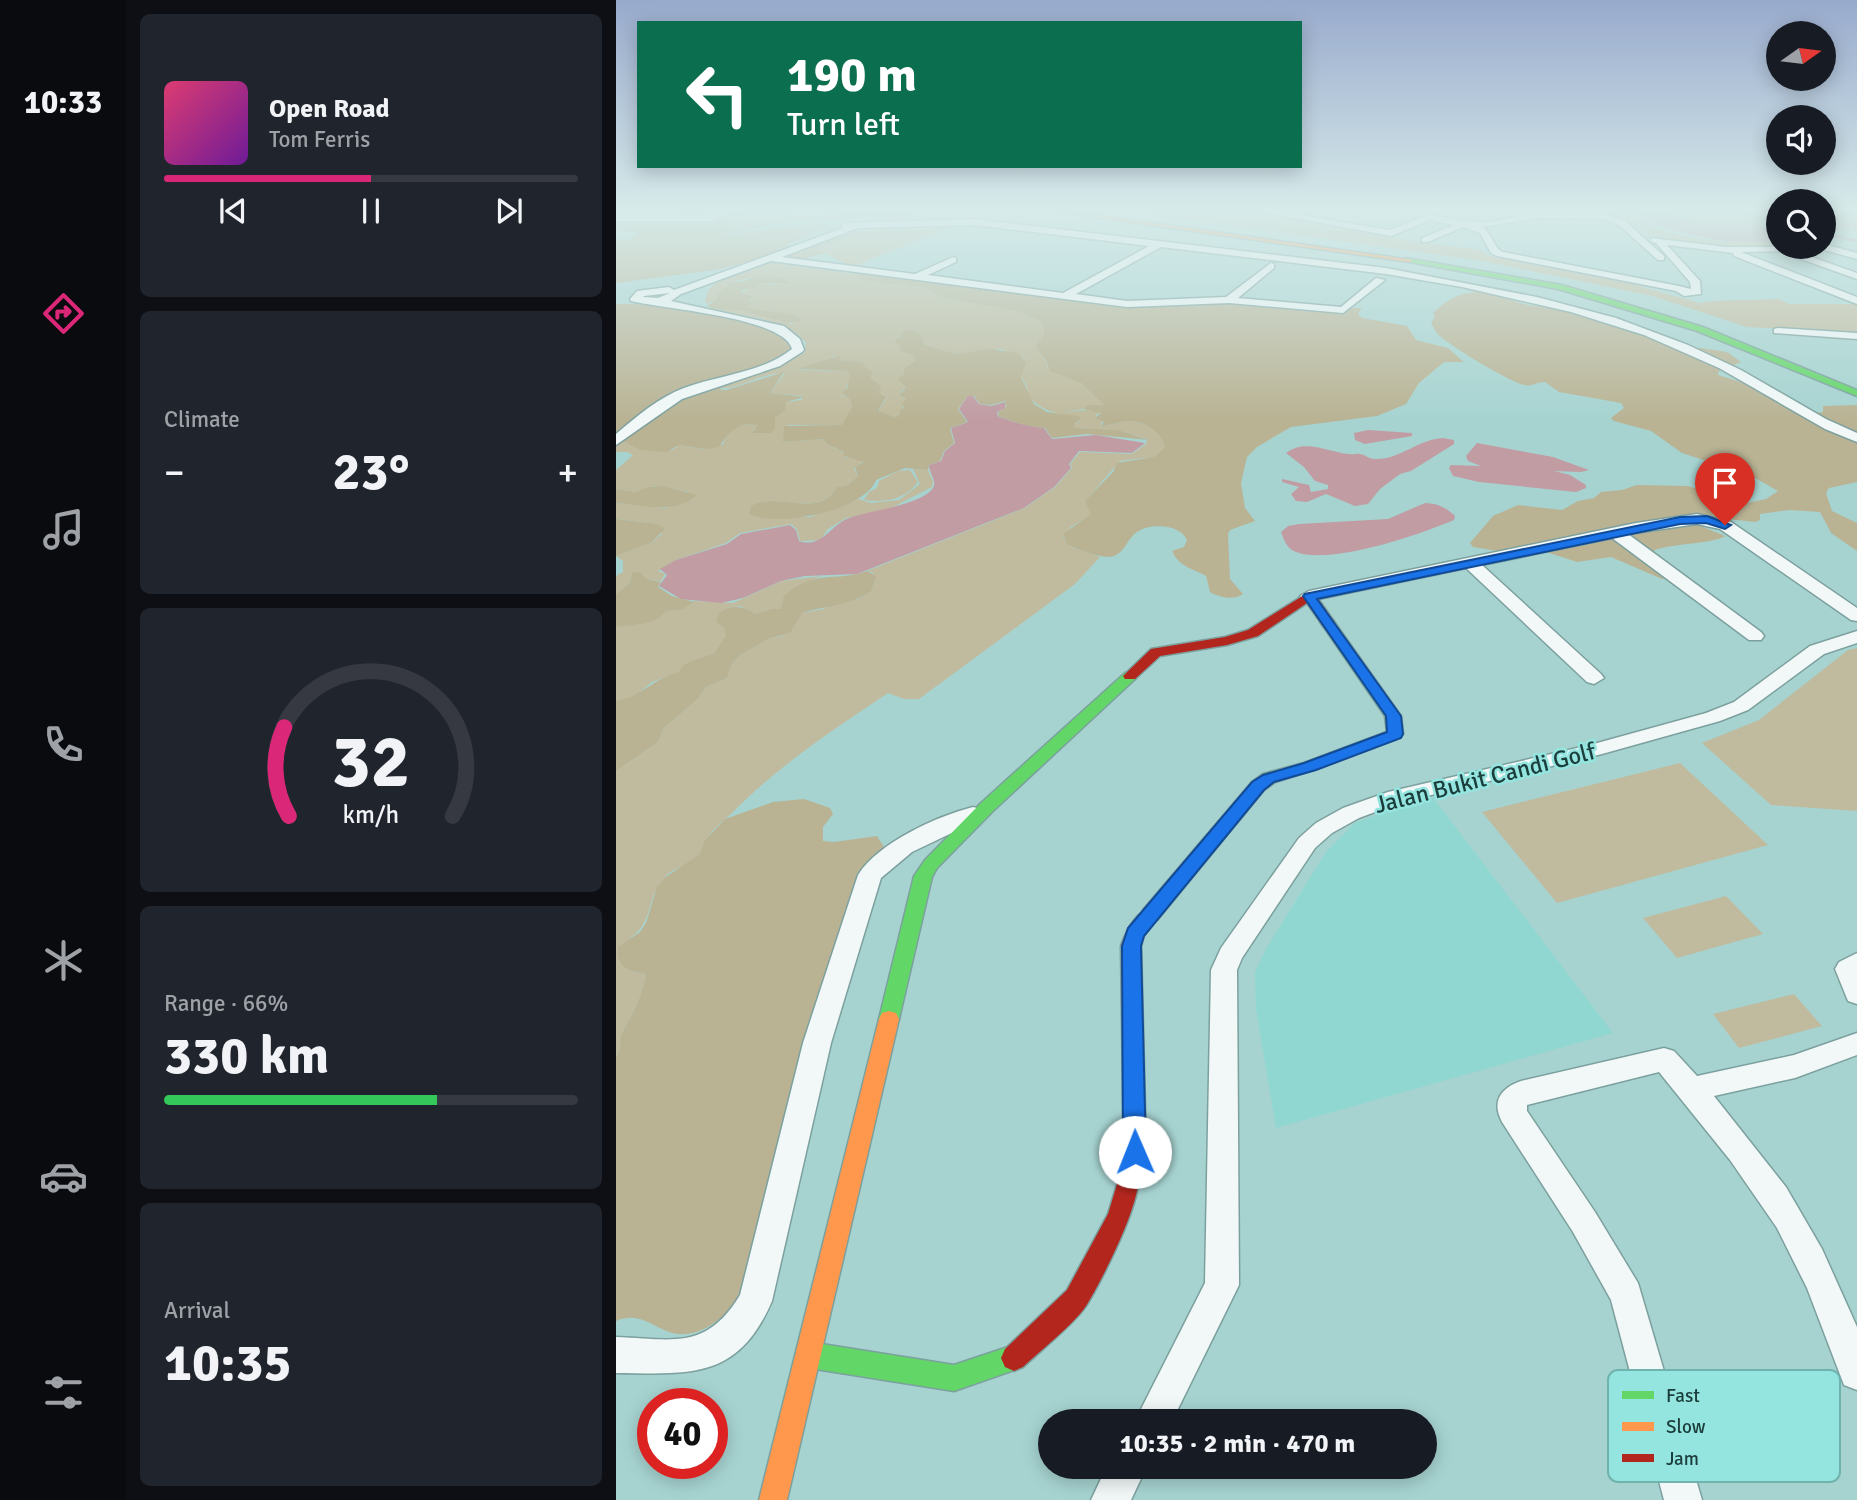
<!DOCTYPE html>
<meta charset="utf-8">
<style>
body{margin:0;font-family:Signika,sans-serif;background:#20242c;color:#f1f3f6;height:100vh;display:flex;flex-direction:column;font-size:26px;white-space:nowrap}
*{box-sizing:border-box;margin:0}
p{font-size:23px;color:#9ea1a6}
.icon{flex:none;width:38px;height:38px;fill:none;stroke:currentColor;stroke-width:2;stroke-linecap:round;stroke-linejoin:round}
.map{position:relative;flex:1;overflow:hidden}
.side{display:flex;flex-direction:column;gap:14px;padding:14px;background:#0d0f14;width:490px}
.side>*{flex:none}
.banner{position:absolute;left:21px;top:21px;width:665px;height:147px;border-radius:0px;box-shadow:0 4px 18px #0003;background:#0b6e4f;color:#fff;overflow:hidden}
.needle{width:46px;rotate:76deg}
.buttons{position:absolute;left:1150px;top:21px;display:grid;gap:14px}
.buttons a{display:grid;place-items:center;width:70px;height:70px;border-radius:50%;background:#171b24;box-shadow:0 4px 18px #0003;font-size:35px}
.speed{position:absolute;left:21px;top:1388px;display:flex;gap:14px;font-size:35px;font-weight:700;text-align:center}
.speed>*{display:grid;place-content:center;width:91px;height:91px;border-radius:50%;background:#171b24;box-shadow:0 4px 18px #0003;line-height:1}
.speed .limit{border:10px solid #d22;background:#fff;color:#111}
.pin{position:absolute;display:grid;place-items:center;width:60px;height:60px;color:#fff;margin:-72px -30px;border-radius:50% 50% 50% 0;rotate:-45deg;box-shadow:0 0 7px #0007}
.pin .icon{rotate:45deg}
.me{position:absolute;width:77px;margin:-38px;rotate:359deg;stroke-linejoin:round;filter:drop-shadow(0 0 5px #0008)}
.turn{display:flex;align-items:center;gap:24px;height:147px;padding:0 35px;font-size:32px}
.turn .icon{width:91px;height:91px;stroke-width:2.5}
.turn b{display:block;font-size:49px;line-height:60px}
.big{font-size:52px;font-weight:700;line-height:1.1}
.side .widget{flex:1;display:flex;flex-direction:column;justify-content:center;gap:10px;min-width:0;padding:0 24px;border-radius:10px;background:#20242c}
.side .dial{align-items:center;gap:0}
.dial svg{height:182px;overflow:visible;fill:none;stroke:#363941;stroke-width:7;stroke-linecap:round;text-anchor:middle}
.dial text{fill:#f1f3f6;stroke:none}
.song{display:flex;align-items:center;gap:21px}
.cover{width:84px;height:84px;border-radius:10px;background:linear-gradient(135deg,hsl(340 70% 55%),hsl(280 70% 35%))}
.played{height:7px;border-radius:4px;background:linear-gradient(90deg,#db2777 50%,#363941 50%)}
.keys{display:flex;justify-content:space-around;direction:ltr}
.heat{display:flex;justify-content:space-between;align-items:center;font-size:38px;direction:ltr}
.charge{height:10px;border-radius:5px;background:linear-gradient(90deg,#34c759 66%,#363941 0)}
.trip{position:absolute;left:422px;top:1409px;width:399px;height:70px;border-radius:35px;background:#171b24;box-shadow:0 4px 18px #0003;font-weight:700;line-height:70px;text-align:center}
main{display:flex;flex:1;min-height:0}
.tabs{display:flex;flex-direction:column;width:126px;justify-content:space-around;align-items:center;background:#090b0e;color:#9ea1a6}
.tabs .icon{width:49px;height:49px}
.tabs .on{color:#db2777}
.tabs b{font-size:32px;color:#f1f3f6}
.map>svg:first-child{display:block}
.built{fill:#90d7d2}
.green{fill:#c0bb9e}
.forest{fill:#b9b394}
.water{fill:#c19ca3}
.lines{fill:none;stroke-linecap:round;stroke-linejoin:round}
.stream{stroke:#c19ca3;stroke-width:2.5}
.street-casing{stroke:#7ca09e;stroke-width:3}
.fast-casing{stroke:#7ca09e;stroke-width:3}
.slow-casing{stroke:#7ca09e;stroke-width:3}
.jam-casing{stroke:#7ca09e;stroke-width:3}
.street{fill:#f2f8f8;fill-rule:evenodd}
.fast{fill:#63d668;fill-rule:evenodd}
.slow{fill:#ff974d;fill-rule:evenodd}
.jam{fill:#b3261e;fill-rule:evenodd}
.route{fill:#1a73e8;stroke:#114b97;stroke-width:2}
.labels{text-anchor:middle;stroke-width:5;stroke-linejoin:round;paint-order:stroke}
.street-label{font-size:24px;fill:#1b3d3b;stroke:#94e5df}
.key{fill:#94e5df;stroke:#70b3ae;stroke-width:2}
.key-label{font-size:19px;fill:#1b3d3b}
</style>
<main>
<nav class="tabs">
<b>10:33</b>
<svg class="icon on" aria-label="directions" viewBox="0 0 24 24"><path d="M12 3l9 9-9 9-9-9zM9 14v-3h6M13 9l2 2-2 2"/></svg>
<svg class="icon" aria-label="music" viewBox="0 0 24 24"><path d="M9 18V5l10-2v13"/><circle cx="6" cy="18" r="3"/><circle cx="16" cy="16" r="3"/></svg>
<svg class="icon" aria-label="phone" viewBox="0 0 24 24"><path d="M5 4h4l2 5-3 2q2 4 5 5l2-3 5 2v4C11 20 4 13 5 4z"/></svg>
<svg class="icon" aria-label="climate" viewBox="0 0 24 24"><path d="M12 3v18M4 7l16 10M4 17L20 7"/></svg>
<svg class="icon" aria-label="car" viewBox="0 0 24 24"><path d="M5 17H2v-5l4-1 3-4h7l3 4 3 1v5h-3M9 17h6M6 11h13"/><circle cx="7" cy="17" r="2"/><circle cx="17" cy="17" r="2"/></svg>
<svg class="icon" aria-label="filters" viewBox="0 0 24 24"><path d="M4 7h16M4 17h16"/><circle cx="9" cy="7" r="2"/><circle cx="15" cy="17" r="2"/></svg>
</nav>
<section class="side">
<div class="widget">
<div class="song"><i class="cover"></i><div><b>Open Road</b><p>Tom Ferris</p></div></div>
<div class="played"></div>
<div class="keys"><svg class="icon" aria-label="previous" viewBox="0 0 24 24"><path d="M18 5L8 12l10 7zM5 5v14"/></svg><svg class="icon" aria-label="pause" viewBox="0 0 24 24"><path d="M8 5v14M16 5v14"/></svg><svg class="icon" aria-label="next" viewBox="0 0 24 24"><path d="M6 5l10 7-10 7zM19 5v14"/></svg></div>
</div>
<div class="widget"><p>Climate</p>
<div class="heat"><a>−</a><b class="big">23°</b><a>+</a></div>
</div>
<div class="widget dial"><svg viewBox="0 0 100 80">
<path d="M14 69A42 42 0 1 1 86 69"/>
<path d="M14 69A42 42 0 0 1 12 30" stroke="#db2777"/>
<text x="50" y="56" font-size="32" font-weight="700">32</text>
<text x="50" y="72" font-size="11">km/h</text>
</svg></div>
<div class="widget"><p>Range · 66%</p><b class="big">330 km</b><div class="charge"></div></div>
<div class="widget"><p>Arrival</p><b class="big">10:35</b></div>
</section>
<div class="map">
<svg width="1241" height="1500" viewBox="0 0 1241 1500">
<rect width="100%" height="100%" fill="#a6d3d0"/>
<polygon class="built" points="815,795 997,1033 660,1128 640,1009 639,972 650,949 710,852 739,823"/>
<g class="green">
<polygon points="145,210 227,213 206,219 167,222 168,220 137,221 110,228 108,224"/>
<polygon points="504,210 628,210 795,241 859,249 874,256 1016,284 1084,303 1097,301 1164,299 1173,304 1241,304 1241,332 1131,327 1036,296 867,261"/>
<path d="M988 210H1162V225L1094 221 1046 213 1019 216C1057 242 1117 245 1162 240V247H1165C1136 249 1056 246 1031 233 1017 226 1004 216 988 210Z"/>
<polygon points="1208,210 1241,212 1241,230 1208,230"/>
<polygon points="201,223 212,224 214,227 162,243 109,235"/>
<polygon points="341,224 236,267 200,249 237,235 236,232 267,228 281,231 290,228 318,229"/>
<path d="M168 262 174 265 240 274 250 281 311 288 324 297 405 312 424 321 428 326V335L420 344C422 354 430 357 432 367L465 383 488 405H471L468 409 447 412 470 410 485 412 479 416 489 421 485 423 486 426C495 426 501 422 509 421 524 419 547 431 549 447L538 457 504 461 472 498 471 504 476 514 455 527 447 537 456 547 484 557 459 584 303 699H288L272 693C218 729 162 766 116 813 107 821 96 829 90 840 87 844 87 850 84 854 75 867 58 866 49 877 29 898 39 922 13 939L19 972 30 974C26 996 18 1012 7 1031 3 1040 7 1049 0 1057V771L42 742 48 728 83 698 90 687 111 678 116 664 123 656 152 639 166 636 186 613 207 609 217 603 242 599 255 592 259 580 257 573 251 571 409 508 439 487 456 468 454 464 464 452 516 454 530 444 531 439 501 430 459 428 458 424 464 421C442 409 432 417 413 397L411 387 405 376 409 359 385 349 340 354 307 344 308 340 300 331 288 332 281 339 286 348 283 350 298 355 299 361 288 375 287 384 290 387 284 392 285 397 290 399 284 414 279 417 262 411 270 399 263 393 264 385 255 378 257 373 249 368 246 362 223 360 219 356 207 363 181 370 232 371 235 376 227 395 234 400 236 407 227 425H171L167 442 207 439 211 444 229 453 228 457 248 461 238 468 242 476 232 485 221 487C200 521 163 490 135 506L137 516 194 517 243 499 255 503 283 500 304 484 297 469 312 470 317 482 316 487 273 509 230 518 212 529 204 540 184 541 181 529 175 524 124 533 110 543 60 560 42 571 49 574 45 581 30 579 28 575H15L13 584 0 594V576L7 572V561L0 556 35 543 46 534 42 524 0 519V503L50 508 77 499 72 492 38 486 20 492 0 489V470L17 455 11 452H0V445L8 440 56 450 63 445 88 449 107 444C112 429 126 422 143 425L136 431 157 423 161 414 167 412 170 402 185 400 187 396 154 393 169 373C141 373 124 392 91 388L168 364 188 353 190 343C168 316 131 319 100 309L124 310 176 324 182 318 180 315 130 307 137 297 125 293 143 283 162 284 166 278 163 277C146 274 130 279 114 283L102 295 103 298 91 304 89 301 92 291 98 284 147 264Z"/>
<path d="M294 470 302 482C289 500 268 503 248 500L253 492 261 488 263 481 282 471Z"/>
<path d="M205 576 186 584 166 604V609H155L140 614 124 606 112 608 108 628 111 636 98 653 66 667 65 671 36 682 15 699 0 701V627C18 623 37 626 50 611L65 610 78 601 117 603 166 581Z"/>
<polygon points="1241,648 1241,811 1155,805 1086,743 1143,720 1232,650"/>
<polygon points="1064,763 1152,845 941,903 866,812"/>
<polygon points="1110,896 1147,934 1061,958 1027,918"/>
<polygon points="1178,994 1206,1026 1123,1048 1097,1014"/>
</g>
<g class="forest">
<path d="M65 210H145L109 222 111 228 137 221 168 220 164 223 108 235 163 243 206 231 170 245C196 255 217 229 238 234L204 247 201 250 208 251V254L186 259 190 262C183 265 147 264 140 260L99 270 0 283V239L13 240 21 232 0 231V220L53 217Z"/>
<polygon points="208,210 309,210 295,214 287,220 252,217 209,220 206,219 227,213"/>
<path d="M243 272 510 305 613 301 729 312 736 308H746L742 314 746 318 791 326 800 340 832 348 848 362H828L803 383 790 404 761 416 675 427 641 447 631 457 625 483 629 508 639 521 614 530 612 534 614 579 627 594C617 601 603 597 594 592L590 576C576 568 563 567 556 551L568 547 571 540C564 524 534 523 521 532 511 539 510 551 498 556 488 560 460 549 451 544L447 534 475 514 469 501 497 472 501 463 538 457 549 447C546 431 525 419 509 421 501 422 494 426 486 426L488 421 479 418 485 413 468 409 471 405H488L465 383 434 371 430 360 420 348V344L428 335V326L424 321 405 312 324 297 311 288 250 281 241 276Z"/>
<polygon points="142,275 163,277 175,283 143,283 137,288 126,290 126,293 137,297 133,301 136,304 130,307 180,315 185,321 171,323 124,310 98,309 91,306 102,298 101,295 114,283 129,281"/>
<path d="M871 292 907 304 952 311 995 322 1063 349 1085 348 1111 352 1125 362 1103 371 1102 375 1138 386 1198 413 1207 412V406L1241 405V482L1213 488 1210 493 1216 511 1241 523V551L1215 533 1204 512 1173 510 1144 514V520L1139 522 1083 516 1075 522 1109 536C1101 543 1054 544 1039 550L1037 553 1052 577 1046 579 995 557 961 562 930 552H887L857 547 854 543 877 516 902 505 946 510 962 501 978 498 985 492 1006 490 1021 485 1072 486 1085 490 1102 503 1116 506 1150 499 1162 491 1134 475 1066 453 1035 431 998 421 995 418 1008 408 1005 403 943 392 929 382C920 382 917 387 908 385 894 382 828 343 820 332 818 329 817 326 815 323L819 317 817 313C834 297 845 291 871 292Z"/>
<path d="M0 304C60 304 117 313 172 336L178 350 160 361 90 383 91 388 104 387 105 390H110L168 372 154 393 189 397 170 402 169 410 159 418V428L155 433H136L142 425C121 421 112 434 103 447L90 449 63 445 50 452 24 450 8 441 0 445Z"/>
<path d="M292 330 301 332 308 340 307 344 340 354 374 349 402 353 410 362 405 377 418 404 431 412 463 416 465 419 458 424 459 428 502 430 532 440 472 434 436 438 429 428C414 427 396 422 383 416L382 412 390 407 389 401 375 405 364 404 358 396H352L342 409 351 422 334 428 338 443 328 451 324 461 313 465 312 470 289 468 260 480C249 511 161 528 133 514L135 506C163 490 201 521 221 487L232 485 242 476 239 467 248 462 227 456 228 452 211 444 207 439 167 442 168 426 226 425 236 407 234 400 226 393 231 388 234 375 232 371 181 369 223 356 224 360 246 362 250 368 257 372 255 378 265 386 263 393 270 397 262 411 279 417 284 414V410L288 408 286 404 290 399 283 395 290 387 282 379 288 374V369L299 361 298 355 283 351 285 347 278 341 285 336V333Z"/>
<path d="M46 486 81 495C60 515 26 505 0 503V489L20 492 32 487Z"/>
<polygon points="0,519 42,524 49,529 35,543 0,556"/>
<path d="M251 571 260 576 255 592C234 605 209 606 186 613L174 633 152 639 123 656 116 664 111 678 90 687 83 698 48 728 42 742 0 771V701C24 698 39 677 63 672L67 665 98 653 110 636 108 628 100 622 103 613C117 604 126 606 140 614L155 609H165L168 596C199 568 218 583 251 571Z"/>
<path d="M16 573 24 572 31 579 45 582 42 587 56 596 78 602 65 610 50 611C39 626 18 624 0 627V594L13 584Z"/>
<path d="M188 799 214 808 217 814 207 827V841L218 842 261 836 268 847 139 1279C119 1307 85 1349 46 1329 30 1321 18 1313 0 1321V1057C7 1049 2 1040 7 1031 18 1012 26 996 30 974 13 971 0 968 2 947L24 932 30 923 41 887 48 878 84 854 89 840 109 819 157 802Z"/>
</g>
<g class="water">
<path d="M1047 213 1086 221 1141 224 1160 231 1162 239C1116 248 1070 236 1027 219L1028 215Z"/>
<path d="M352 396H357L363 404 375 406 389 402V408L381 412 382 416C395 422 414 427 428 428L436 439 480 435 529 443 516 453 463 451 453 464 455 468 438 487 408 508 241 574 189 576 165 581 127 598 105 603 65 599 43 586 51 575 44 569 60 560 111 544 125 534 174 525 180 530 183 541C206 549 214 525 233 518 250 511 310 505 318 486 320 480 313 472 313 465L325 461 329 451 339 443 335 428 352 422 343 409Z"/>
<polygon points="752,430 796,433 796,436 749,444 739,440 738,433"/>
<path d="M827 438 838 440V444L795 471 784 474 764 489 752 504 739 506 710 494 691 502 680 501 675 494 683 487 666 482V479L693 485 695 492 712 489V485L699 481 688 467 670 453C689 438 712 452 733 454 737 455 741 453 744 454 750 455 753 459 759 459 783 460 803 439 827 438Z"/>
<polygon points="861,443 937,457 973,470 965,472 938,471 954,475 970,485 970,488 960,492 863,482 837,476 833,468 835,465 865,466 852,461 850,456"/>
<path d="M809 503C822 504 830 507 839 516L838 520C803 535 715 565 680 552 671 549 668 540 665 532L672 526 683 524 772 519Z"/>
</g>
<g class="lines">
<g class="stream">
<polyline points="1152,228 1162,228"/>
<polyline points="1208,234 1241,241"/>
</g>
<defs>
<g id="street">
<polygon points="111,210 123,210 95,221 0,221 0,215 94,215"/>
<polygon points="636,210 655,210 774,230 813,214 847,221 874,222 923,212 988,213 1009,221 1048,256 1048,260 1042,260 1003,225 987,219 923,218 865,227 870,229 882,249 887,252 1063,286 1075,289 1074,282 1040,243 1035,242 1035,238 1110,247 1208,247 1208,244 1241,253 1241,259 1208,250 1179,251 1241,273 1241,279 1171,254 1170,251 1125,252 1241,297 1241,304 1118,256 1117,253 1051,245 1084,281 1085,294 1068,296 1060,291 881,256 875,253 864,233 847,227 812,242 806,242 806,238 838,225 814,220 775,236"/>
<path d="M359 219 770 268 921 297 1000 318 1072 345 1125 370 1210 419 1241 433V442L1209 429 1103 368 1028 335 955 312 846 287 770 274 545 247 460 294 511 301 610 297 655 263 658 264V268L622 298 725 307 760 278 769 280 727 313 613 303 511 307 155 261 65 294 55 301 168 326 184 339 188 350 186 352 164 366 66 399 0 445V434C21 416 42 398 68 388 103 375 146 373 176 349 168 317 46 309 15 301L14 299 21 291 53 287 58 290 227 228 225 226 229 223ZM359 225 533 246 447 293 312 275 340 262V258L337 257 299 274 166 257 242 228ZM54 293 42 298 27 297 28 296Z"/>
<polygon points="1162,328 1241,333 1241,339 1158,333 1158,329"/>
<polygon points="1081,514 1115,522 1241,608 1241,621 1235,620 1104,529 1081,524 1012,534 1145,632 1148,636 1145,640 1133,640 996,538 866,565 985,674 988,678 978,684 971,682 850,568 693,601 684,596 693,591 1020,523"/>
<polygon points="1241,631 1241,643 1208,654 1132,710 1104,721 986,754 786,802 743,818 716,833 699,848 626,958 621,970 623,1285 556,1421 519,1421 589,1283 595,970 605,948 683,838 700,823 727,808 772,792 974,745 1090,713 1118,702 1194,646"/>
<path d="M357 807 365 809 368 814 365 819 296 852 265 878 215 1043 156 1301C122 1380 75 1374 0 1373V1337C57 1339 90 1351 124 1295L187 1043 242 875C262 843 321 816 357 807Z"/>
<polygon points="1241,953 1241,1004 1232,1001 1219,969 1223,962"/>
<path d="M1241 1033V1055L1179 1078 1098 1096 1170 1187 1206 1249 1241 1327V1390L1228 1385 1191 1288 1161 1228 1114 1160 1043 1072 911 1105V1111L979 1212 1022 1283 1086 1500H1048L995 1300 957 1232 886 1122C875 1101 885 1088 905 1081L1048 1048 1058 1051 1081 1076 1178 1055Z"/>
<polygon points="491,1466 531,1466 515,1500 475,1500"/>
</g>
<g id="fast">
<polygon points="790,258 946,285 1087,327 1241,390 1241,396 1081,331 942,289 793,262"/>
<polygon points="712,619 717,620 785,716 787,734 784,737 700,769 659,782 648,790 541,920 527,920 525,915 527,910 636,782 647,774 688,763 771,732 769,716 705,623"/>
<polygon points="514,672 519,673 521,676 519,679 377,811 321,868 316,877 283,1019 280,1025 273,1027 266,1025 263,1019 298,876 309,860 365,803 509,673"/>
<polygon points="193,1342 338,1365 398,1345 407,1349 411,1358 407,1367 338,1391 193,1368 184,1364 180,1355 184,1346"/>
</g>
<g id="slow">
<polygon points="428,210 445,210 797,260 793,262"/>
<path d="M534 908 541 910 543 915 528 935 525 946 530 1152 521 1185 513 1188 505 1185 501 1178 508 1152 505 946C510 932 519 913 534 908Z"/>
<polygon points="273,1011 280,1013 283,1019 171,1500 143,1500 263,1019 266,1013"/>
</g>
<g id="jam">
<polygon points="693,592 698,593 717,620 719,623 717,626 707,626 691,603 642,636 611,645 544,656 519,679 509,679 507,676 535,649 609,637 632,630"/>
<path d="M513 1168 521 1171C531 1193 484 1284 470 1306 457 1325 425 1350 407 1367L398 1371 389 1367 385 1358 389 1349 451 1290 492 1214 505 1171Z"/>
</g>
</defs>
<use href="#street" class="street-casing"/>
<use href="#fast" class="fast-casing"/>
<use href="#slow" class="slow-casing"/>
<use href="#jam" class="jam-casing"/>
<use href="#street" class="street"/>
<use href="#fast" class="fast"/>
<use href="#slow" class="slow"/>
<use href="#jam" class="jam"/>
</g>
<linearGradient id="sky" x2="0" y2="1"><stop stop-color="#98aacc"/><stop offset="0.5" stop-color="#d7ebea"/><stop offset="1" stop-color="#d7ebea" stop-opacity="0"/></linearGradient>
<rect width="1241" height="420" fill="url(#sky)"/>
<polygon class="route" points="1091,516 1115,525 1109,529 1090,523 1064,524 701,599 785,716 787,734 785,738 700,770 658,782 648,790 528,936 525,946 530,1152 527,1159 519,1162 510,1159 507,1152 506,946 512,928 636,782 647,775 688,763 771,732 770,716 687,596 689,594 1064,517"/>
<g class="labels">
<g class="street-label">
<text transform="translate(869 778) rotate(-14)" y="8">Jalan Bukit Candi Golf</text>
</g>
</g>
<rect x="992" y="1370" width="232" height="112" rx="10" class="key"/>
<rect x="1006" y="1391" width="32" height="8" fill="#63d668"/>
<rect x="1006" y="1422" width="32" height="9" fill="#ff974d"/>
<rect x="1006" y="1454" width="32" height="8" fill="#b3261e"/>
<g class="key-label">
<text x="1050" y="1402">Fast</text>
<text x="1050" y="1433">Slow</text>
<text x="1050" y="1465">Jam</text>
</g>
</svg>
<div class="buttons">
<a><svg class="needle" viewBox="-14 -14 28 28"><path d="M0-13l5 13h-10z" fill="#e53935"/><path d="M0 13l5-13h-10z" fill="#9ea1a6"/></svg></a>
<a><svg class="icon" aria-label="sound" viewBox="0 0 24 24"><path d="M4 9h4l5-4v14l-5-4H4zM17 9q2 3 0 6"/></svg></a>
<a><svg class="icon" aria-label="search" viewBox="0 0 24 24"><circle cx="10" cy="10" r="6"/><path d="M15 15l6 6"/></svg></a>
</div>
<div class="speed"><div class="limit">40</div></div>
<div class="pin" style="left:1109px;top:525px;background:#d93025"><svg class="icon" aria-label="arrive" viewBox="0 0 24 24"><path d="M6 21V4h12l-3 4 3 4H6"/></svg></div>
<svg class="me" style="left:519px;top:1152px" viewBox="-20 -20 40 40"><circle r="19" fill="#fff"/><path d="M0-13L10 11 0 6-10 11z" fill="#1a73e8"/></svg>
<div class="trip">10:35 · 2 min · 470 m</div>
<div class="banner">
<div class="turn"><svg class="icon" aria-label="left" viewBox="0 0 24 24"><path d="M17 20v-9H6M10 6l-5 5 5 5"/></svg><div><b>190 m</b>Turn left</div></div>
</div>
</div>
</main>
